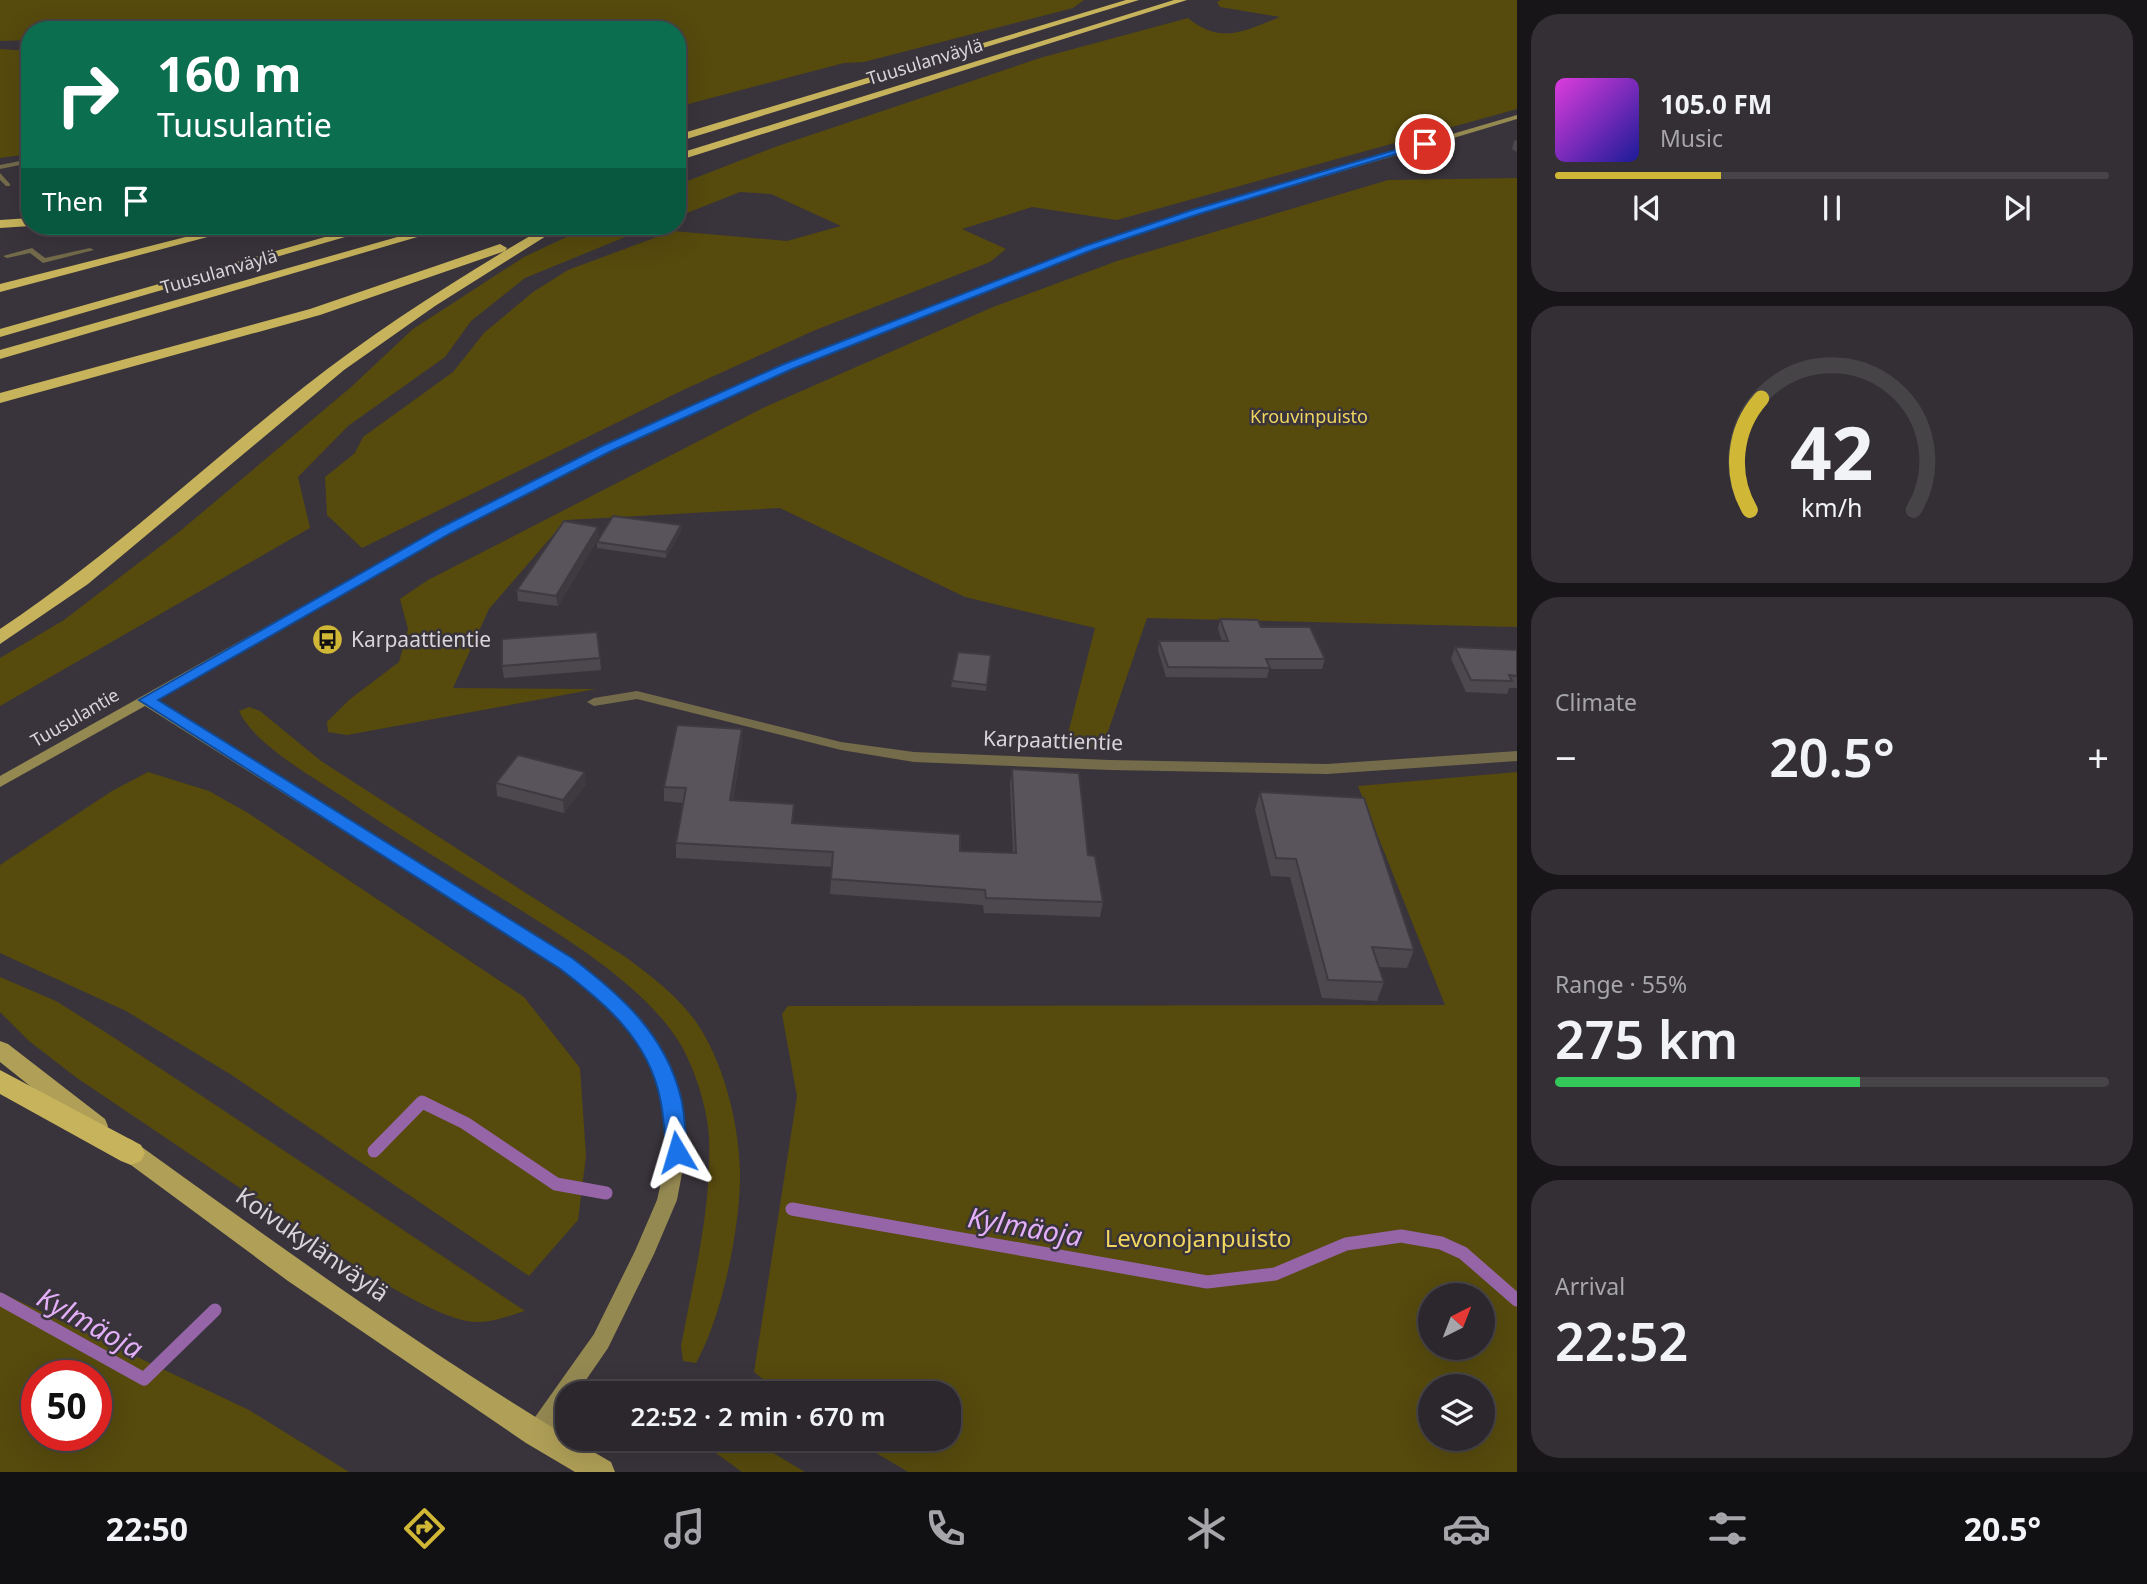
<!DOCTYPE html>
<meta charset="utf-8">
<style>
body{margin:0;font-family:"Noto Sans",sans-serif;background:#332f34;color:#f1f3f6;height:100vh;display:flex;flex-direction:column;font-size:26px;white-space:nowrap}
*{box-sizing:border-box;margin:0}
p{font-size:23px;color:#a6a5a9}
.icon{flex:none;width:38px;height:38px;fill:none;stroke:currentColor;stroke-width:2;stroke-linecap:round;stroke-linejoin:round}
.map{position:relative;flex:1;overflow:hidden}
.details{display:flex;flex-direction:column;gap:14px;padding:14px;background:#181518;width:630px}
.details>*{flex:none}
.guide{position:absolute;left:21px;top:21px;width:665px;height:214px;border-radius:28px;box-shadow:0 7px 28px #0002,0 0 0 2px #474448;background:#0b6e4f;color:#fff;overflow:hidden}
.needle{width:46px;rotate:42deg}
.fabs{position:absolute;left:1418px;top:1283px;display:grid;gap:14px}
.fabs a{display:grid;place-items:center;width:77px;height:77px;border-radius:50%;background:#2b272c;box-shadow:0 7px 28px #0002,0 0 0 2px #474448;font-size:35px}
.speed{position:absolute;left:21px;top:1360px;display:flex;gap:14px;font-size:35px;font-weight:700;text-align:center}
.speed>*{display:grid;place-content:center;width:91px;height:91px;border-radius:50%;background:#2b272c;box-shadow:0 7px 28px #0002,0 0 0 2px #474448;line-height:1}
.speed .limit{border:10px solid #d22;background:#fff;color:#111}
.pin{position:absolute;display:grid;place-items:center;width:60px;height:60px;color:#fff;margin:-30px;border:4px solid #fff;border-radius:50%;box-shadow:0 2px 7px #0007}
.me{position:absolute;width:77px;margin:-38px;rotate:353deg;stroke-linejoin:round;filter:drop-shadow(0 0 5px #0008)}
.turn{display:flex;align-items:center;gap:24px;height:147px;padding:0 21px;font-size:32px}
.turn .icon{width:91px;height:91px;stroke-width:2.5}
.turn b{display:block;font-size:49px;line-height:60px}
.then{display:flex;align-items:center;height:66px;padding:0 21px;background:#0003;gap:14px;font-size:26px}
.big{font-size:52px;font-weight:600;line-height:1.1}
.details .tile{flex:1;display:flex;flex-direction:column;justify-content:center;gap:10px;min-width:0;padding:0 24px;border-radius:28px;background:#332f34}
.details .dial{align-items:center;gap:0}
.dial svg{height:182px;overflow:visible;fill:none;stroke:#474448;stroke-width:7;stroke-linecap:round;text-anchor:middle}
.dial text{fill:#f1f3f6;stroke:none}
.song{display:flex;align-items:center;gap:21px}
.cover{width:84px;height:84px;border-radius:10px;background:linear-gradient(135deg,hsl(300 70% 55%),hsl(240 70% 35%))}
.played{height:7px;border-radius:4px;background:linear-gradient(90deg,#d1b736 30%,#474448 30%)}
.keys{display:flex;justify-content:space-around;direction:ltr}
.heat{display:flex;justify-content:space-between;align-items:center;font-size:38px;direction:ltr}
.charge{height:10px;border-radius:5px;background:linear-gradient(90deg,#34c759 55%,#474448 0)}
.trip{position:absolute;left:555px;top:1381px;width:406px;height:70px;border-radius:28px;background:#2b272c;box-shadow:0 7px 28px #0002,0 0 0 2px #474448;font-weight:600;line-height:70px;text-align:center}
.tabs{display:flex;height:112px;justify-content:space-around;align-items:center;background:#111012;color:#a6a5a9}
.tabs .icon{width:49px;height:49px}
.tabs .current{color:#d1b736}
.tabs b{font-size:32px;color:#f1f3f6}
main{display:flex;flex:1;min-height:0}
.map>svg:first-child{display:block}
.green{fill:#564a0d;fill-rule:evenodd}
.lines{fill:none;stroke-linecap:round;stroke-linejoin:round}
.stream{stroke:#9565a8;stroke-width:13}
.lane{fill:#736b4a;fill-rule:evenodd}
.street{fill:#736b4a;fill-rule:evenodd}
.secondary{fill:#958952;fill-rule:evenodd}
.primary{fill:#af9f57;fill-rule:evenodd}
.highway{fill:#c7b35b;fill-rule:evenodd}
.wall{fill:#4d474e}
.shaded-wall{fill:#3e3a40}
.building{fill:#59535b;stroke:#3e3a40;stroke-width:2}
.route{fill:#1a73e8;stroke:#114b97;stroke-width:2}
.labels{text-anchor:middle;stroke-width:5;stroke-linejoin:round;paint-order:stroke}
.far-street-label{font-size:18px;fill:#d8d4d9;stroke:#39343b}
.far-park-label{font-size:18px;fill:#f0d65e;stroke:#39343b}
.poi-label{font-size:21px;fill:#d8d4d9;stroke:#39343b;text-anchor:start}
.street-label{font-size:21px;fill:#d8d4d9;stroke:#39343b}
.near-park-label{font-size:24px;fill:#f0d65e;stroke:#39343b}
.near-street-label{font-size:24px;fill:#d8d4d9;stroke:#39343b}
.near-water-label{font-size:28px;font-style:italic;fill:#e3aff8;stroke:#39343b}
</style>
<main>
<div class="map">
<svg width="1517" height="1472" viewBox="0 0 1517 1472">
<rect width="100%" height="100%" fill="#39343b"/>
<g class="green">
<polygon points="0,0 1084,0 1073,8 864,62 844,63 677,107 677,30 189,30 162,24 111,30 30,30 30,40 0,41"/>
<path d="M1221 0H1517V109L1117 220 1032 207 962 229 1006 249 990 262 813 331 683 390 362 548 327 515 325 477 355 453 363 437 453 372 484 333 533 292 568 270 673 231 787 241 841 226 771 194 740 192 677 217V185L775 147 1040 58 1188 18C1221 45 1244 31 1280 17L1220 7 1217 2Z"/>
<polygon points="0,49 30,51 30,154 0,158"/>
<polygon points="1517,178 1517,627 1147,618 1103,746 1064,749 1095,628 965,597 780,508 566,520 489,609 453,688 596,689 347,735 328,732 327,722 349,700 399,662 408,629 400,599 428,580 765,407 993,307 1117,261 1388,180"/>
<polygon points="590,226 652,226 525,278 471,321 445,357 348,426 298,477 310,528 0,706 0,658 64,620 179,532 350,388 413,329 524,257"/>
<path d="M249 707 260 711 321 761 627 958C652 977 675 994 694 1019 723 1059 739 1122 740 1172 741 1224 722 1318 696 1363L683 1361 681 1346C694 1277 712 1207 709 1136 707 1107 695 1070 681 1045 645 985 564 937 506 901 453 868 400 836 349 801 317 779 255 746 239 711Z"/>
<polygon points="148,772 209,791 248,813 524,997 580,1068 586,1156 578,1220 529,1276 230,1074 126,1011 0,953 0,865 112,791"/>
<path d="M1517 772V1472H908L853 1439 948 1438V1393H780L754 1372 797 1096 782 1014 788 1006 1445 1005 1358 786ZM1430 1295H1482V1348H1430ZM1430 1386H1482V1438H1430Z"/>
<path d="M0 977 56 1001 110 1035 525 1311C508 1316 486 1325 467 1321 439 1316 395 1289 369 1275L77 1078 29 1041 0 1012Z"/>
<path d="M0 1292 249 1410 349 1472H0ZM37 1376H96V1435H37Z"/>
<polygon points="702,1439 750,1439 805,1472 742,1472 709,1448"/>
</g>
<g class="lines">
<g class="stream">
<polyline points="374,1151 422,1102 465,1123 556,1184 606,1193"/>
<polyline points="792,1209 1207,1282 1275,1274 1346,1244 1401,1236 1441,1243 1463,1253 1517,1300"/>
<polyline points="0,1299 144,1379 215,1310"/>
</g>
<g class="lane">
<polygon points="30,159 30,163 0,169 0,165"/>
<polygon points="0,173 10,184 10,186 6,186 0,180"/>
<polygon points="32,248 45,258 90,248 94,250 43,263 30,253 7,258 3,256"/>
</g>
<polygon class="street" points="637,691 841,742 914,752 1110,760 1327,764 1517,751 1517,761 1327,774 1110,770 914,762 841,750 637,699 594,706 587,702 594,698"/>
<path class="secondary" d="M1517 115V119L1199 214 1091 250 792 369 610 450 450 532 155 700 571 959 609 988 642 1020 661 1051 679 1097 686 1152 677 1200 654 1254 608 1348 577 1393H567C567 1410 553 1438 536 1444L528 1441 525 1434 528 1427 594 1334 635 1251 657 1200 668 1152 661 1097 647 1058 630 1030 597 996 559 967 145 706 0 787V776L442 528 602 446 784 365 1085 246 1193 210Z"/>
<g class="primary">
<polygon points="0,1041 8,1044 105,1119 108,1126 105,1133 97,1135 89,1133 0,1062"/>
<path d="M124 1137 132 1140C288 1252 446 1367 611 1462L615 1472H575L526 1443 288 1281 116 1154 112 1147 116 1140Z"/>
</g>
<g class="highway">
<polygon points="1126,0 1139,0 677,142 677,135"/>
<polygon points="1174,0 1187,0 677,161 677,154"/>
<polygon points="30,218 30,226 0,228 0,220"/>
<polygon points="229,226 249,226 0,292 0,284"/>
<polygon points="364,226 383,226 0,337 0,329"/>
<polygon points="436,226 455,226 0,359 0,350"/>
<path d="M547 226H562L435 306 344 370 88 584 0 644V629C108 557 202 468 304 387 380 327 463 275 547 226Z"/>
<polygon points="500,244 507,248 505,251 320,315 0,403 0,393 310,309"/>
<polygon points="0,1070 141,1145 145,1153 141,1161 131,1165 121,1161 0,1094"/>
</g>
</g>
<g class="wall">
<polygon points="1517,140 1517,152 1512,149 1514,141"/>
<polygon points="681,531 666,558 597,548 597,542"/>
<polygon points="599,537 558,606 518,601 517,590"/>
<polygon points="1220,619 1261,627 1325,659 1322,669 1269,669 1267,678 1166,677 1158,650 1159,641 1222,641 1218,629"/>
<polygon points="1455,647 1517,650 1517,688 1509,688 1507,694 1466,692 1451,659"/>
<polygon points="991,655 986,691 951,687 952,681"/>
<polygon points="600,658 601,670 504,678 502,666"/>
<polygon points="742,743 733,800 793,823 960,851 1013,853 1010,784 1012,769 1088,855 1103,902 1100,917 984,913 983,905 830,894 832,867 676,858 676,843 683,803 664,801 664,787"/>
<polygon points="496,783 586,784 564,813 497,796"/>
<polygon points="1260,792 1414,950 1407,968 1379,967 1384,982 1377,1001 1322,998 1290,877 1271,876 1255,810"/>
</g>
<g class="shaded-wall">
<polygon points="681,525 681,531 666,558 666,552"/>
<polygon points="598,527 599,537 558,606 556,596"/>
<polygon points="742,729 742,743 730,815 730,800"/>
<polygon points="585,772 586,784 564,813 563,800"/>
</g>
<g class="building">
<polygon points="613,516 681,525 666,552 597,542"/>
<polygon points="564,521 598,527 556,596 517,590"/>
<polygon points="1220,619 1258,620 1261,627 1310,627 1325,659 1266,659 1270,668 1168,667 1159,641 1228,641"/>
<polygon points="597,632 600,658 502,666 502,639"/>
<polygon points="1455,647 1517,650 1517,676 1509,675 1512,681 1471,680"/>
<polygon points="958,652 991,655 987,685 952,681"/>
<polygon points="677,725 742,729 730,800 794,804 792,823 960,834 960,851 1016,853 1012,769 1079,773 1088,855 1095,856 1103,902 986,898 985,890 831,879 833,852 676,843 686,788 664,787"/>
<polygon points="518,755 585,772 563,800 496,783"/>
<polygon points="1260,792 1364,798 1414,950 1372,947 1384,982 1328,980 1296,859 1276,858"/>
</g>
<path class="route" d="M1422 142 1429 144 1199 214 1092 250 792 369 611 451 451 533 158 700 572 958C621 995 666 1035 681 1098 685 1115 685 1134 688 1152L685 1158 677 1161 670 1158 667 1152C664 1134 664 1115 660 1098 648 1039 604 1002 559 968L139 700 442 527 602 446 784 364 1085 246 1192 210Z"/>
<defs>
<symbol id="bus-disc" viewBox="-11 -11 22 22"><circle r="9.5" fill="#d1b736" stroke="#39343b"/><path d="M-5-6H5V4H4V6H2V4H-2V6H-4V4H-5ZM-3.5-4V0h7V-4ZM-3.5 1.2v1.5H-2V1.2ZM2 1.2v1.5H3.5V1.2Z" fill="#111"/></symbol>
</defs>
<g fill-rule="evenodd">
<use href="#bus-disc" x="310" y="622" width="35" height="35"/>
</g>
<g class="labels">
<g class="far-street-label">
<text transform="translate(925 62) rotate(-17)" y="6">Tuusulanväylä</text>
<text transform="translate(219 272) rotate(-16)" y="6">Tuusulanväylä</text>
<text transform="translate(75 718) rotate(-30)" y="6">Tuusulantie</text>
</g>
<g class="far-park-label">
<text x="1309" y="423">Krouvinpuisto</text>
</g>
<g class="poi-label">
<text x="351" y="647">Karpaattientie</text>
</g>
<g class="street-label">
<text transform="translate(1053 741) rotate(2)" y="7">Karpaattientie</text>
</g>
<g class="near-park-label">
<text x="1198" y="1247">Levonojanpuisto</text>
</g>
<g class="near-street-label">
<text transform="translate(312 1245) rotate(35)" y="8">Koivukylänväylä</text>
</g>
<g class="near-water-label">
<text transform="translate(1025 1227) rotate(10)" y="10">Kylmäoja</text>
<text transform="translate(90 1323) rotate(29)" y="10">Kylmäoja</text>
</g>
</g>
</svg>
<div class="fabs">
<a><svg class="needle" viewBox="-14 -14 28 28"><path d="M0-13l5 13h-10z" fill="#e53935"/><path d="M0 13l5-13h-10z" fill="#a6a5a9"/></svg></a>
<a><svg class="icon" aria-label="layers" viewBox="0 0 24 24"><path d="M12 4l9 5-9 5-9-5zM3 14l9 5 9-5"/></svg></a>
</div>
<div class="speed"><div class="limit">50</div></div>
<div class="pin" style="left:1425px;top:144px;background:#d93025"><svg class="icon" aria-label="arrive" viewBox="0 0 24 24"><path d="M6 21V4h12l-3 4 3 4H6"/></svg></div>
<svg class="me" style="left:677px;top:1152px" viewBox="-20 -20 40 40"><path d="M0-17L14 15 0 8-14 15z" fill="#1a73e8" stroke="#fff" stroke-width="4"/></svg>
<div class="trip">22:52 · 2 min · 670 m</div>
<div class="guide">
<div class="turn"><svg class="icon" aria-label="right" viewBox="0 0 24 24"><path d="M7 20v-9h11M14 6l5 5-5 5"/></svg><div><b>160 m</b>Tuusulantie</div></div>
<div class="then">Then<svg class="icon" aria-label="arrive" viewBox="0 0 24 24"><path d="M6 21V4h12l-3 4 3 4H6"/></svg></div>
</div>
</div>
<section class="details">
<div class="tile">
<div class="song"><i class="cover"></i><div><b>105.0 FM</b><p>Music</p></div></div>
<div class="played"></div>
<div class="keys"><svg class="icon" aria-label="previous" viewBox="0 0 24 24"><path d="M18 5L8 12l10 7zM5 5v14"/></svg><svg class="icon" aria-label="pause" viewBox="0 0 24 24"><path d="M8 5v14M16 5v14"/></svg><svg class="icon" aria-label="next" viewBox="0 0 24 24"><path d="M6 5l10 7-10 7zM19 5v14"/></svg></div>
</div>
<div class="tile dial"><svg viewBox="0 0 100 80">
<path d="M14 69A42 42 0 1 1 86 69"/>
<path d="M14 69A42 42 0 0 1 19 20" stroke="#d1b736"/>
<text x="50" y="56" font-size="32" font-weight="700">42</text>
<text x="50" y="72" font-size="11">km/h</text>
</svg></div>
<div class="tile"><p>Climate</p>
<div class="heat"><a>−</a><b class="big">20.5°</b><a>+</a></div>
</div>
<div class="tile"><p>Range · 55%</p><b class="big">275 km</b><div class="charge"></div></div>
<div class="tile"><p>Arrival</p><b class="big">22:52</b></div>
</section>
</main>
<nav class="tabs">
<b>22:50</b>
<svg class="icon current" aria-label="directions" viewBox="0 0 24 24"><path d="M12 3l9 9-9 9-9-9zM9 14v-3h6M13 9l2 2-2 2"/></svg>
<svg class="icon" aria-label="music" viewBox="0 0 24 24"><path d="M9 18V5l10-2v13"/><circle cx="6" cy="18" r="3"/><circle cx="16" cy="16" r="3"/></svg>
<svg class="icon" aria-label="phone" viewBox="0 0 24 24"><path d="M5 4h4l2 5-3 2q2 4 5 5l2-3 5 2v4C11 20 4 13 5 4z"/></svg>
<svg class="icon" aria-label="climate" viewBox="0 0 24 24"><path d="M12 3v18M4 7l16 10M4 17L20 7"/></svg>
<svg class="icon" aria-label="car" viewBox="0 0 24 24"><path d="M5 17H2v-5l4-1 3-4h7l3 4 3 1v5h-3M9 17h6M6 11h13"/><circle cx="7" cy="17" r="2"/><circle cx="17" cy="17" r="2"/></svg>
<svg class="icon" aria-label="filters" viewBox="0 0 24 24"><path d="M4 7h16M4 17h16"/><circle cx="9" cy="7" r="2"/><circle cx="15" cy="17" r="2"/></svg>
<b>20.5°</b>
</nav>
